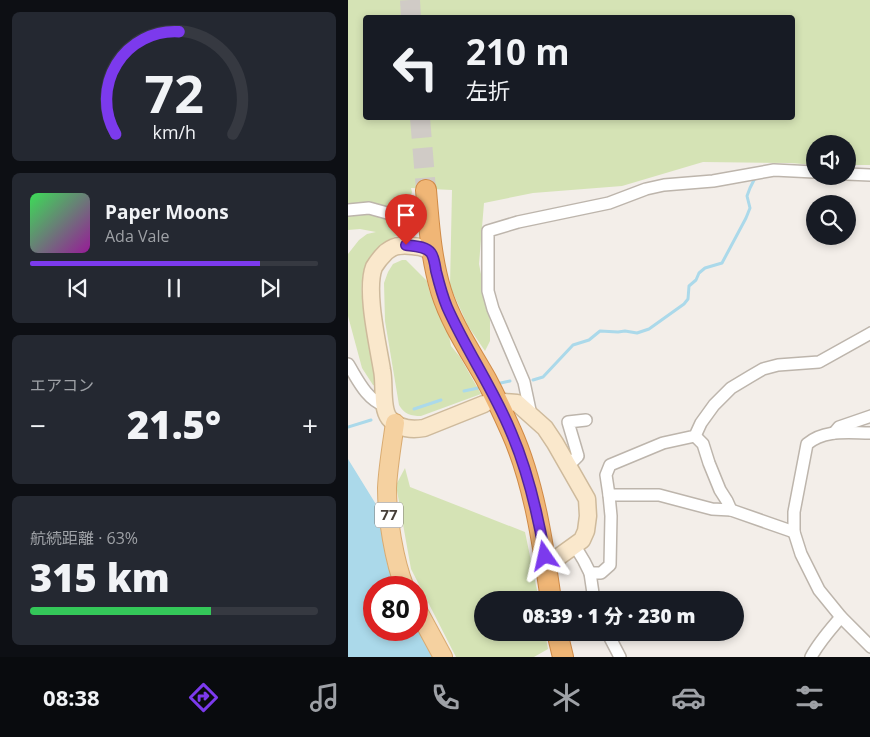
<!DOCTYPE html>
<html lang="ja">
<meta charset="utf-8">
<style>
body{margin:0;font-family:"Open Sans","Noto Sans JP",sans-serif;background:#242831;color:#f1f3f6;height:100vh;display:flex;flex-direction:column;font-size:19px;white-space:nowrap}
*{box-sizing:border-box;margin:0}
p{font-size:16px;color:#9ea1a6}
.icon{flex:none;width:28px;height:28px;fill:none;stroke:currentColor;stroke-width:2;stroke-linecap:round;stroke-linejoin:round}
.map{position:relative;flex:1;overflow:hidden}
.panel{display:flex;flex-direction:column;gap:12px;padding:12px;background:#0d0f14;width:348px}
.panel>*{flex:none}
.hud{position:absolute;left:15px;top:15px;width:432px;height:105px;border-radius:5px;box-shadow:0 2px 8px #0003;background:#171b24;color:#f1f3f6;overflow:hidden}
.tools{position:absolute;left:458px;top:135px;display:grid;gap:10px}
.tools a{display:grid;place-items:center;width:50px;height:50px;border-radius:50%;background:#171b24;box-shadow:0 2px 8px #0003;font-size:25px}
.speed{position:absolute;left:15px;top:576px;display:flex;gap:10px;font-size:25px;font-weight:700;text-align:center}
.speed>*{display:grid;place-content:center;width:65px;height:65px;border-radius:50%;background:#171b24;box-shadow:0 2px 8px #0003;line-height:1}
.speed .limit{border:8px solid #d22;background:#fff;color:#111}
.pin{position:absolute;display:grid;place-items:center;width:42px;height:42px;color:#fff;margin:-51px -21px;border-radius:50% 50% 50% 0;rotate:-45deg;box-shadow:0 0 5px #0007}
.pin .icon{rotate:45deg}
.me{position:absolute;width:55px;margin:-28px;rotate:349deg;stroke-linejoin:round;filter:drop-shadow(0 0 4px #0008)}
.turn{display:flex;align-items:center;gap:18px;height:105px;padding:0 20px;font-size:22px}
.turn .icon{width:65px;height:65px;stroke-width:2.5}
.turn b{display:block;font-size:35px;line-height:42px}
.big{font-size:38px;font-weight:800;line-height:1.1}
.panel .tile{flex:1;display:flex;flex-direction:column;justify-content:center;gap:8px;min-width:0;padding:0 18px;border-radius:8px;background:#242831}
.panel .dial{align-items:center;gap:0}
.dial svg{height:130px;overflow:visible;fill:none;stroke:#363941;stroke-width:7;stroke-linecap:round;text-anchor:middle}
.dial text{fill:#f1f3f6;stroke:none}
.song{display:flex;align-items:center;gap:15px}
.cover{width:60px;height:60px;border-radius:8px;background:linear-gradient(135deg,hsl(130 70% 55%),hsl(300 70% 35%))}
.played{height:5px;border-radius:2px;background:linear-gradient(90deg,#7c3aed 80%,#363941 80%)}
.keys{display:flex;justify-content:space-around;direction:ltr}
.heat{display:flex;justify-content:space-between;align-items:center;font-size:28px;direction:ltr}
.charge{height:8px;border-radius:4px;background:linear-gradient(90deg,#34c759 63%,#363941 0)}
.trip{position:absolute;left:126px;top:591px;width:270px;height:50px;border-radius:25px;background:#171b24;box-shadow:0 2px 8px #0003;font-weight:800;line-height:50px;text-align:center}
.menu{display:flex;height:80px;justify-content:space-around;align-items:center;background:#090b0e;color:#9ea1a6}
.menu .icon{width:35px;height:35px}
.menu .current{color:#7c3aed}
.menu b{font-size:22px;color:#f1f3f6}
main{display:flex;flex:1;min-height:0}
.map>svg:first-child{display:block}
.green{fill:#d5e3b5;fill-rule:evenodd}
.water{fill:#abd9ea}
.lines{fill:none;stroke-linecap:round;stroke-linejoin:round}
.stream{stroke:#abd9ea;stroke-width:3}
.highway-tunnel{stroke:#d0cbc6;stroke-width:20;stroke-dasharray:20 10;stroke-linecap:butt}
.street-casing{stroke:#bdb5ac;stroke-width:14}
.secondary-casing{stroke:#ceba9c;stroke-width:19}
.primary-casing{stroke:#d9ab71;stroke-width:20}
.highway-casing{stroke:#cf8a47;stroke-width:22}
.street{stroke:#fff;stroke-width:11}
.secondary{stroke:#fae8cc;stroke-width:16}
.primary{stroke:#f5d1a0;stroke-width:18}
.highway{stroke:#f0b676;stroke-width:20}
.route-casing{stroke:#51269a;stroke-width:12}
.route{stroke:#7c3aed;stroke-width:9}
.labels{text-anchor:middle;stroke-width:4;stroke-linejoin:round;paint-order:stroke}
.shield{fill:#fff;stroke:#7e7874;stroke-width:1}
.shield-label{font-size:15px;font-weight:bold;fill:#463e38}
</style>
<main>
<section class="panel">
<div class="tile dial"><svg viewBox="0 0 100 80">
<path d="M14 69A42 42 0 1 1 86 69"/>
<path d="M14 69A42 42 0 0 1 53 6" stroke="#7c3aed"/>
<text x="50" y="56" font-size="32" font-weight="700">72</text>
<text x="50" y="72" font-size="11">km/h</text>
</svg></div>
<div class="tile">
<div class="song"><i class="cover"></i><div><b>Paper Moons</b><p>Ada Vale</p></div></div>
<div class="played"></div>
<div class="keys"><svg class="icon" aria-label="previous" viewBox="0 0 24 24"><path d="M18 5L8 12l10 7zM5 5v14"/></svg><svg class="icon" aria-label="pause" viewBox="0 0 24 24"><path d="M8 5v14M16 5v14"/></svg><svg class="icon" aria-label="next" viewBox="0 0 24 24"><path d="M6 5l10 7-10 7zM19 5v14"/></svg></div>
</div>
<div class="tile"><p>エアコン</p>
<div class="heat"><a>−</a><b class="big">21.5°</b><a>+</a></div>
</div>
<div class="tile"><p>航続距離 · 63%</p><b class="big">315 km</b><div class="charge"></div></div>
</section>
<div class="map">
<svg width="523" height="657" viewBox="0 0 523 657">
<rect width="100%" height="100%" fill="#f3eee9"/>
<g class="green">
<path d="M0 0H522V165H499V144H466V165L443 163 355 162 274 186 185 193 136 203 131 264 142 320V341L137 351 120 326 102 286 104 190 63 188 64 192 57 214 0 206ZM18 18H445V118H18Z"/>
<path d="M21 211 65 222 67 233C61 234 54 234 48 236 41 239 35 244 29 249 5 272 15 305 20 333 24 350 26 368 28 386L25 385 14 368 0 316V254L11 240 19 234 28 232 12 229 0 230V214Z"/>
<path d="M54 260H58L79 281 82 293 101 336 103 346 112 357 133 394 73 416C63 416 56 414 51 405L37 321 36 283 40 272 45 264Z"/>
<polygon points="57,468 62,487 177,532 191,600 135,600 135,632 197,633 200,649 186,657 108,657 63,569 48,485"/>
</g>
<polygon class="water" points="0,459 29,506 40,567 49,587 26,588 26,630 69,630 69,627 84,657 0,657"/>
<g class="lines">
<g class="stream">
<polyline points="185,380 195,377 225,345 241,340 252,331 270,332 277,331 289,333 301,329 336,304 340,299 341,286 348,280 351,273 357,268 374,263 398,218 402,208 399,196 402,188 407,178"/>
<polyline points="148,384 162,381"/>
<polyline points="116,391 135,387"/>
<polyline points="66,409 93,400"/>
<polyline points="0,427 23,420"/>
</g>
<g class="highway-tunnel">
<polyline points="62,0 63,18"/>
<polyline points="72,118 78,190"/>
</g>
<defs>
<g id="street">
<polyline points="499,174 523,175"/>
<polyline points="0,210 21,208 61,219"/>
<path d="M0 364C10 380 18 399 37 406"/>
<polyline points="183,415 176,382 145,309 140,291 140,231 170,222 261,203 298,189 316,185 365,181 426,170 466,172"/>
<polyline points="486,433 491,427 523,416"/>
<path d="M523 433C500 433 477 429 459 444L446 512V532L453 554 471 590 493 617 523 647"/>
<polyline points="347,436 355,444 361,463 372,490 379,501 383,510"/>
<polyline points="219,464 226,460 230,456 220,422 238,420"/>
<polyline points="261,495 311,495 364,509 383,510 446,532"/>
<polyline points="227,546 236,561 242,573 246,600"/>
<polyline points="242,573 253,573 262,565 263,516 261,495 258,475 262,465 315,443 347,436 353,423 366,405 383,388 403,376 415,369 430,365 471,362 523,333"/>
<polyline points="259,632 272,657"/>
<path d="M463 657C471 642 482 630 493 617"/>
</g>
<g id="secondary">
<path d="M84 253C82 252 80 250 78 249 72 246 57 245 51 246 46 246 42 249 38 252 34 256 29 262 26 267 17 290 30 345 34 370 37 383 33 408 41 418 50 429 64 430 76 428L136 404"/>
<polyline points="156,402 169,403 197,428 207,443 239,499 240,516 238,531 234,540 209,558 199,572"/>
</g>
<g id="primary">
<path d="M47 423C44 444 40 467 39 488 39 517 46 561 57 588"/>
<polyline points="69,609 95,657"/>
</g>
<g id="highway">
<path d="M78 190C81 225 83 258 93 291 103 323 122 351 138 379 147 396 155 413 163 431 186 482 195 544 203 600"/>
<polyline points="209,632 215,657"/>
</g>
</defs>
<use href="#street" class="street-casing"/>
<use href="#secondary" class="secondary-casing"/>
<use href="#primary" class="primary-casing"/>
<use href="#highway" class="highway-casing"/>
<use href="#street" class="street"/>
<use href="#secondary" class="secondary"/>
<use href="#primary" class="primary"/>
<use href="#highway" class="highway"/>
</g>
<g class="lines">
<defs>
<path id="route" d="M58 245C66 246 78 246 83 253 86 257 87 265 88 271 91 283 94 295 99 307 118 350 145 388 163 432 179 469 190 515 197 556"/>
</defs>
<use href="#route" class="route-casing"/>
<use href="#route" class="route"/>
</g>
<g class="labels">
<rect class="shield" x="27" y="502.5" width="28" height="25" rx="4"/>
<g class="shield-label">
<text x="41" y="520">77</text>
</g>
</g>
</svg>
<div class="tools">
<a><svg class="icon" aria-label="sound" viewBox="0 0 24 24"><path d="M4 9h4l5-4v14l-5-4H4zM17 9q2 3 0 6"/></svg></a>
<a><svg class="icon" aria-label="search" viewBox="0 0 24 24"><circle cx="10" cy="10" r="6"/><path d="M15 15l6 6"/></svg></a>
</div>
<div class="speed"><div class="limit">80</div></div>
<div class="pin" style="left:58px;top:245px;background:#d93025"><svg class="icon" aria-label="arrive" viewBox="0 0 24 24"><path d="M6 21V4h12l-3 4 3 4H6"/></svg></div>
<svg class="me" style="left:197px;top:556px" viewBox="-20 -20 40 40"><path d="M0-17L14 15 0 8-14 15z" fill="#7c3aed" stroke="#fff" stroke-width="4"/></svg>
<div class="trip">08:39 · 1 分 · 230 m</div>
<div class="hud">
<div class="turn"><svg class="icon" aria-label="left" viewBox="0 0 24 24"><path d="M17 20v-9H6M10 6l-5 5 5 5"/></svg><div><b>210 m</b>左折</div></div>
</div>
</div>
</main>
<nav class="menu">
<b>08:38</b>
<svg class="icon current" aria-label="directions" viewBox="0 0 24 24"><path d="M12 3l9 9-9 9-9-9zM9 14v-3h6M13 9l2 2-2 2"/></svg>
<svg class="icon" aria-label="music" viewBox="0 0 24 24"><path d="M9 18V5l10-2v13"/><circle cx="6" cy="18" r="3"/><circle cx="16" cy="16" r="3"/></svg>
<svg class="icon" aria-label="phone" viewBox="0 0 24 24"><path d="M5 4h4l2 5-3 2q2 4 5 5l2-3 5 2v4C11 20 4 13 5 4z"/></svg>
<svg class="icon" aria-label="climate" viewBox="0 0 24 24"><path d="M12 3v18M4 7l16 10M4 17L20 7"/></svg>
<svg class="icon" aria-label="car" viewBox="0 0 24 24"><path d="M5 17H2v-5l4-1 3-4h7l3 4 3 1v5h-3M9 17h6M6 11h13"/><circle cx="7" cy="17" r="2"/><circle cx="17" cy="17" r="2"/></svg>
<svg class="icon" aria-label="filters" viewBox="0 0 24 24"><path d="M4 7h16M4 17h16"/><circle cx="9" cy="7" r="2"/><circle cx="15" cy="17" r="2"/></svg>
</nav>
